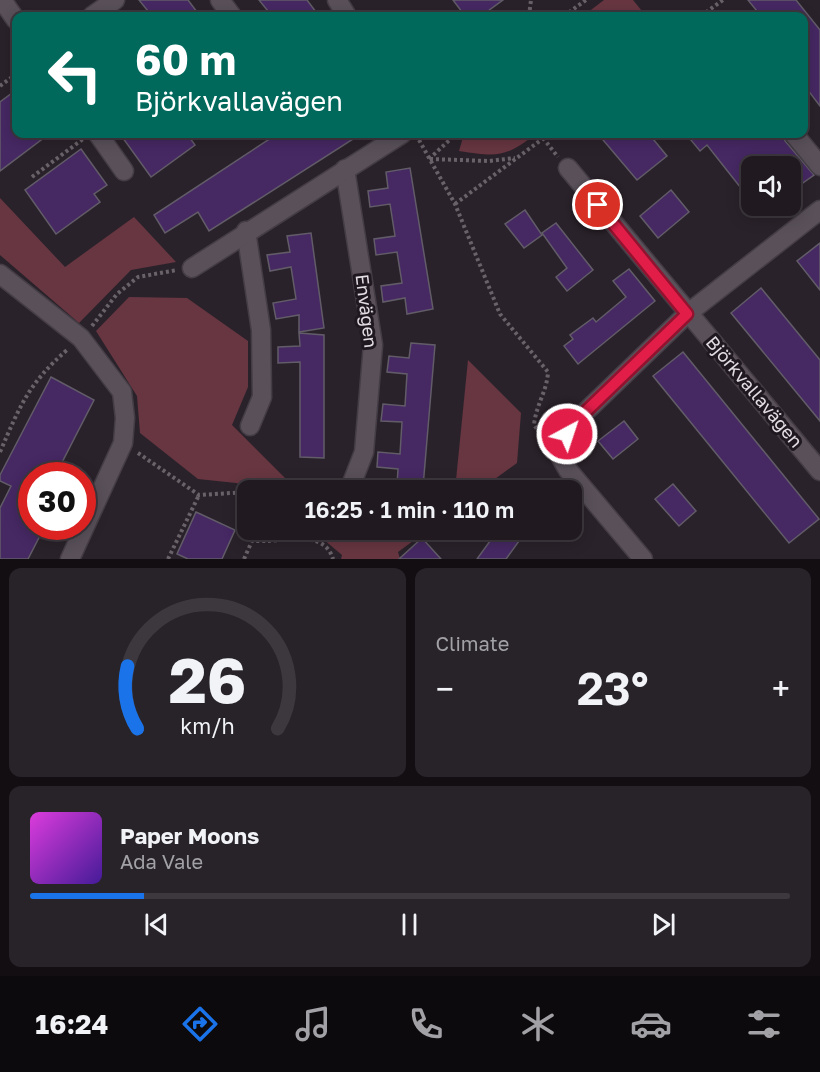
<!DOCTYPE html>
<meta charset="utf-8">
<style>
body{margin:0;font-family:"Golos Text",sans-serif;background:#282329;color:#f1f3f6;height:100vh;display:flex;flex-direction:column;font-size:22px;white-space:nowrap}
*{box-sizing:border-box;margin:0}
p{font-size:20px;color:#a2a1a5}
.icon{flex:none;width:33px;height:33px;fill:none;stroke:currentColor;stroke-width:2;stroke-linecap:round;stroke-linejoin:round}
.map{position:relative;height:559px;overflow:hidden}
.sheet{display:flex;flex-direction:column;gap:9px;padding:9px;background:#120e12;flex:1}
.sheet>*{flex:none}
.guide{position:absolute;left:12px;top:12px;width:796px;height:126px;border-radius:12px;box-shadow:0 3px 15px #0003,0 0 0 2px #3d383e;background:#00695c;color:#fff;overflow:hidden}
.fabs{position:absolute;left:741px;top:156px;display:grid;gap:12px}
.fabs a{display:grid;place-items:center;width:60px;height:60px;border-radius:12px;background:#201a20;box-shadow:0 3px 15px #0003,0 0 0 2px #3d383e;font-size:30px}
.speed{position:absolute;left:18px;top:462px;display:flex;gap:12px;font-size:30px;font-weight:700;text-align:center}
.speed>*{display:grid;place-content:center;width:78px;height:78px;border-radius:50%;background:#201a20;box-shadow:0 3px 15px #0003,0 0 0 2px #3d383e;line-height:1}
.speed .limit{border:9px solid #d22;background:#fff;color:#111}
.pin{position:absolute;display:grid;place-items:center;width:51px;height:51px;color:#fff;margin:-26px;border:3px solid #fff;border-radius:50%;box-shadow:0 2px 6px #0007}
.me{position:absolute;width:66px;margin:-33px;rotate:40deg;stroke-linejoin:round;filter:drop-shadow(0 0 4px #0008)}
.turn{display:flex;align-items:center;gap:21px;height:126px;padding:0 24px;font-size:27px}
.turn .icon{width:78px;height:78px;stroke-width:2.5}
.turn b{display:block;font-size:42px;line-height:51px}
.big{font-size:45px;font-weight:600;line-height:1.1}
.sheet .widget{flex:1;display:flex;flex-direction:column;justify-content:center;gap:9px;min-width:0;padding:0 21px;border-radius:12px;background:#282329}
.sheet .dial{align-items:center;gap:0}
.dial svg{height:156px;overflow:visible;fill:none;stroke:#3d383e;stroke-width:7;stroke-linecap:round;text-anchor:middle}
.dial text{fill:#f1f3f6;stroke:none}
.song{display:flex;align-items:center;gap:18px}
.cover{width:72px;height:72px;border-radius:9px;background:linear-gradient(135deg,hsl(300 70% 55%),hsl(260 70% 35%))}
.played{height:6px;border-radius:3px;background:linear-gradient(90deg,#1a73e8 15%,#3d383e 15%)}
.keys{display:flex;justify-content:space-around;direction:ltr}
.heat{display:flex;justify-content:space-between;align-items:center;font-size:33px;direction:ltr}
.sheet .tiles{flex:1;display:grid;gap:9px;grid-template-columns:1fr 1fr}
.widget:last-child{grid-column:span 2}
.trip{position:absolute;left:237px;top:480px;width:345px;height:60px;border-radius:12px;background:#201a20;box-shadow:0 3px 15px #0003,0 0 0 2px #3d383e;font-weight:600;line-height:60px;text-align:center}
.dock{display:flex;height:96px;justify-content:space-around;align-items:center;background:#0d0a0d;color:#a2a1a5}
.dock .icon{width:42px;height:42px}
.dock .selected{color:#1a73e8}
.dock b{font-size:27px;color:#f1f3f6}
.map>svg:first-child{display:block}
.green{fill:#673641}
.building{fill:#462863;stroke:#615c68;stroke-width:1.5}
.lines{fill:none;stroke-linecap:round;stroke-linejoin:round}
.minor-casing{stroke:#453d45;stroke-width:21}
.path{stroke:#696269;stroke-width:4;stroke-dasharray:3 3;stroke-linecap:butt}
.minor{stroke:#595059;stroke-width:18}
.route-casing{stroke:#92132f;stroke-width:15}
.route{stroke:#e11d48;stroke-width:10}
.labels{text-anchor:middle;stroke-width:6;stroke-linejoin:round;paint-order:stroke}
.street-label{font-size:18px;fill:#e2dde2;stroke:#201821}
</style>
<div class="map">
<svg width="820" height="559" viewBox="0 0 820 559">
<rect width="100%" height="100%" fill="#2a222a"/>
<g class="green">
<polygon points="604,0 633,0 646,16 583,16"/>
<path d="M464 134H536C504 158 498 157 459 151Z"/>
<polygon points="0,198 65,267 134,217 176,262 131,270 79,323 0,255"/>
<polygon points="129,297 187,298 248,341 248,387 232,425 289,482 316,481 328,490 260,490 236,483 198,479 140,433 137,396 96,331"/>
<polygon points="468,360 521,413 517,463 480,490 455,490"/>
<polygon points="274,530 428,530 398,552 400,559 341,559 342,555 316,533 275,535"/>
</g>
<g class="building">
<polygon points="139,0 188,0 200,16 152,16"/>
<polygon points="259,0 307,0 319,16 272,16"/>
<polygon points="453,0 503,0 481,16 465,16"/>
<polygon points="748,0 796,0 820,30 820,106 804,85 804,16 761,16"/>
<polygon points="16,90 16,134 49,134 0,171 0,102"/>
<polygon points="120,134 187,134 195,145 151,177"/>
<polygon points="277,134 361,134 209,231 198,212 165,233 154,215"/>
<polygon points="598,134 649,134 667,156 637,180"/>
<polygon points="686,134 783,134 785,141 814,175 790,192 790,166 752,166 752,202 707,145 700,151"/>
<polygon points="81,149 107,185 94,194 100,202 56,234 25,190"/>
<polygon points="410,168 433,309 407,314 405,298 383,302 381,286 402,283 397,252 376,255 374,239 395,236 390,204 370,207 368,191 388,188 386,172"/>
<polygon points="671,190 689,212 658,238 640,216"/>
<polygon points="525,210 542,235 524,248 505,224"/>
<polygon points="556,223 593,270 567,291 556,277 567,268 542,233"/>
<polygon points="311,233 324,328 299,332 299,315 276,319 273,303 296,299 291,267 270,271 267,255 290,252 287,236"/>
<polygon points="820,243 820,290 797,261"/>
<polygon points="629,269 655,301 578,364 564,346 573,339 570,335 593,318 596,322 626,297 613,281"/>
<polygon points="761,288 820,360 820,421 731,313"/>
<polygon points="299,333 324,335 324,458 300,457 300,362 278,363 278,347 300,346"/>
<polygon points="411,343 435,345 423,487 397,485 398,469 377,467 378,452 400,454 402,422 381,421 383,404 405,406 407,374 387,372 389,356 409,358"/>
<polygon points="683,352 819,519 789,543 653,376"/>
<polygon points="51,377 94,400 55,476 32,476 32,526 45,526 28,559 0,559 0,508 11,486 0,481 0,475"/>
<polygon points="624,421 638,439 613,459 598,441"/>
<polygon points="673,484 696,511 679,526 655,499"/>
<polygon points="196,512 235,530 222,559 188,559 177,554"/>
<polygon points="498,530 527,530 506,559 477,559"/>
<polygon points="422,538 441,559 399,559"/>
</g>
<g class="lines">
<defs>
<g id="minor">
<polyline points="2,0 16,20"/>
<polyline points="220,0 232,16"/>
<polyline points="337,0 347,16"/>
<polyline points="92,16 115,0"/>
<polyline points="98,134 124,171"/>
<polyline points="794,134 820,166"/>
<polyline points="568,168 820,471"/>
<polyline points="345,169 373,345 364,452 350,488"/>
<polyline points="246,231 261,330 262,397 250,426"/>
<polyline points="192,268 402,134"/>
<polyline points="0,274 81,338 122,392 125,418 123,443 70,559"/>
<polyline points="643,559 568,470 556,449 578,419 687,314 820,210"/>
</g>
</defs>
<use href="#minor" class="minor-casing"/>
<g class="path">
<polyline points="529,16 531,0"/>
<polyline points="564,16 586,0"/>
<polyline points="701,16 723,0"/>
<polyline points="0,86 16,74"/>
<polyline points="543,138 558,157"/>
<path d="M419 140 455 204 500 314 548 372C547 391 536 405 534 425L544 438"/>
<polyline points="429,159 456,134"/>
<polyline points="430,159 489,161 515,158"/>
<polyline points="32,177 83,139"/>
<polyline points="455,204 549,134"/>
<polyline points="92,326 117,294 138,277 177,270"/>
<path d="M0 452C20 406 28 384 67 350"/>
<polyline points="138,453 199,495 248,492"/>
<path d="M266 530 267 541C289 540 325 531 333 559"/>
<polyline points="293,539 304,530"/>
<polyline points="168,559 199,495"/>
<polyline points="244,559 252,541 267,541"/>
</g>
<use href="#minor" class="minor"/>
</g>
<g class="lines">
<defs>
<polyline id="route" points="567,434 578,419 687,314 598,205"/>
</defs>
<use href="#route" class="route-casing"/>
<use href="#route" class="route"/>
</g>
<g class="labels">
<g class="street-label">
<text transform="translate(366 311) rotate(83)" y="6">Envägen</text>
<text transform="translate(754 392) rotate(50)" y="6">Björkvallavägen</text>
</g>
</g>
</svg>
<div class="fabs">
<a><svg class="icon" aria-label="sound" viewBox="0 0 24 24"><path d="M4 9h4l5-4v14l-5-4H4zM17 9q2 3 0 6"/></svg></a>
</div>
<div class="speed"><div class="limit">30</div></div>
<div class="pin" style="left:598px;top:205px;background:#d93025"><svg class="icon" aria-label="arrive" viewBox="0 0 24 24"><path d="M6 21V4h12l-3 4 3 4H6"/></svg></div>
<svg class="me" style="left:567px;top:434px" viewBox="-20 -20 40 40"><circle r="17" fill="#e11d48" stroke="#fff" stroke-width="3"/><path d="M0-11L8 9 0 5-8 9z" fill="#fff"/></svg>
<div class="trip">16:25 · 1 min · 110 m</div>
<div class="guide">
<div class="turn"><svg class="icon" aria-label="left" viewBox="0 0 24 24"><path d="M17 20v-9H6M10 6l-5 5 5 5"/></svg><div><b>60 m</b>Björkvallavägen</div></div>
</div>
</div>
<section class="sheet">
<div class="tiles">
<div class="widget dial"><svg viewBox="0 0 100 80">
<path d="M14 69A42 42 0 1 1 86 69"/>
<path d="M14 69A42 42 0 0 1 9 37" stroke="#1a73e8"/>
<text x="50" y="56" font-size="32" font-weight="700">26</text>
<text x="50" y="72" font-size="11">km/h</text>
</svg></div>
<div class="widget"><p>Climate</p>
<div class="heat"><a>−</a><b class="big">23°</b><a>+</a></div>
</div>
<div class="widget">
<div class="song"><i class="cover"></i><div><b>Paper Moons</b><p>Ada Vale</p></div></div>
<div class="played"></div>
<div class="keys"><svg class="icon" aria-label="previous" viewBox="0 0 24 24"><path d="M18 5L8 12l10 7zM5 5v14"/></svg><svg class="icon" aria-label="pause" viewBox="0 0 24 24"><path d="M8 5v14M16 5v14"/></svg><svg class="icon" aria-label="next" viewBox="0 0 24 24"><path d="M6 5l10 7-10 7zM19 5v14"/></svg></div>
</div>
</div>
</section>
<nav class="dock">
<b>16:24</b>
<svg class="icon selected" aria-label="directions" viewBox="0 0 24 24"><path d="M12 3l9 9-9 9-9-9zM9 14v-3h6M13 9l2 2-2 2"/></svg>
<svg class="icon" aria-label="music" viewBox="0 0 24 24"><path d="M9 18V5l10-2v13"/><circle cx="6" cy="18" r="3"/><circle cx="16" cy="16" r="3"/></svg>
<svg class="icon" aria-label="phone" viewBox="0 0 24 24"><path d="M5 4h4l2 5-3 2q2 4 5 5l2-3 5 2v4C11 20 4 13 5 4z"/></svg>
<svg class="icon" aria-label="climate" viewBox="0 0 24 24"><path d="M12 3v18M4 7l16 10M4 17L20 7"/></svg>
<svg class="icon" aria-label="car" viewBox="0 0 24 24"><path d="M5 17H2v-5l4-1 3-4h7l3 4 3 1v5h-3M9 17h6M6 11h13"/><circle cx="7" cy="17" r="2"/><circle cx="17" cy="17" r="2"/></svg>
<svg class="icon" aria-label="filters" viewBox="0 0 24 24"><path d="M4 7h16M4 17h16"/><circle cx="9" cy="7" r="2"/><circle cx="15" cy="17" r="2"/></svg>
</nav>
